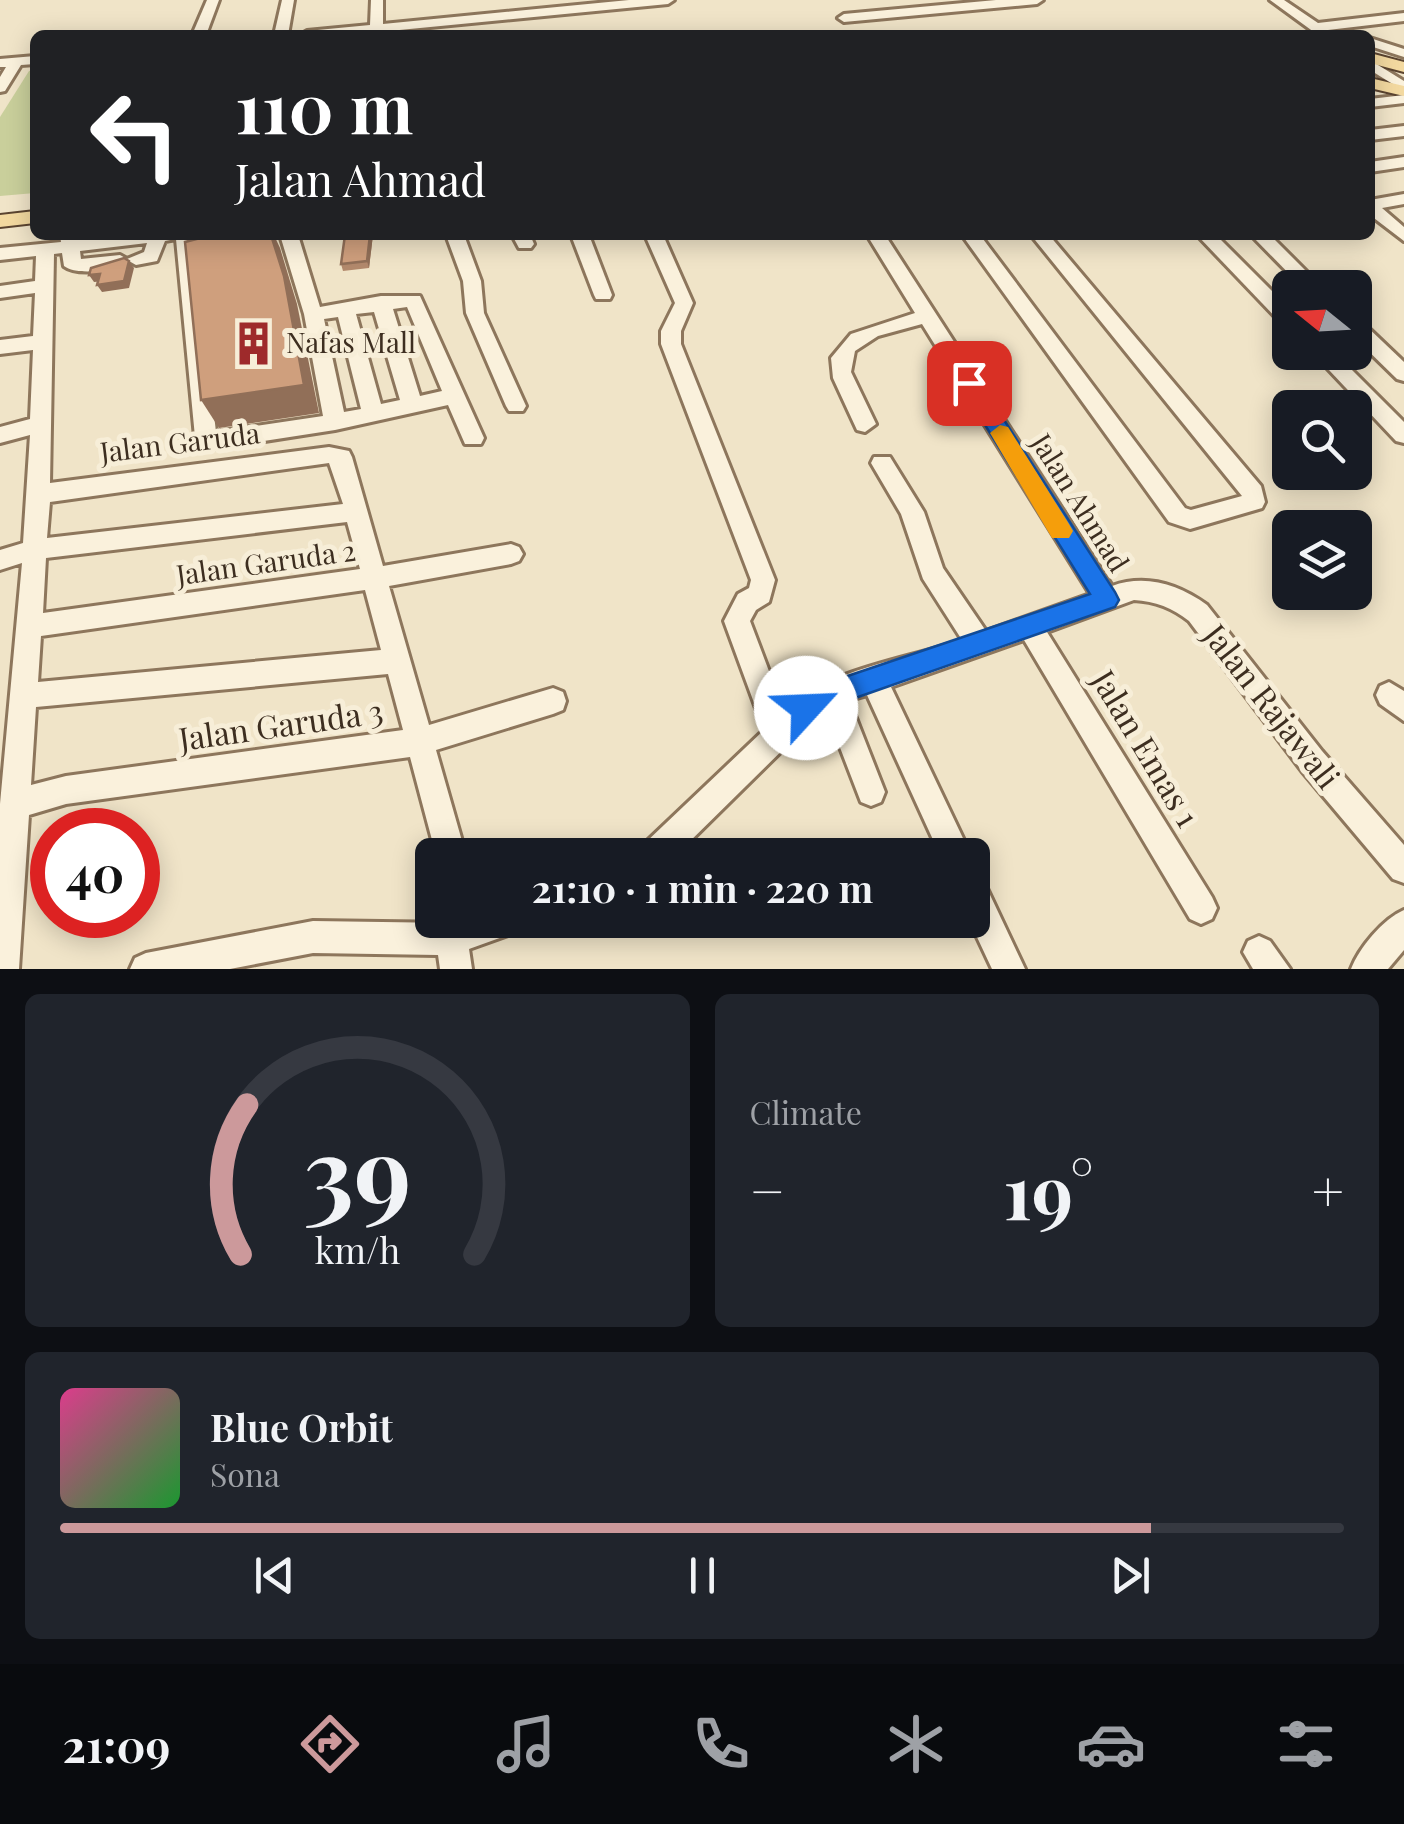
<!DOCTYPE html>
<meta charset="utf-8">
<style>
body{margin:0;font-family:"Playfair Display",serif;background:#20242c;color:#f1f3f6;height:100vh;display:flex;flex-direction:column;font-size:38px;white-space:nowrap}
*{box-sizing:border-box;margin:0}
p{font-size:32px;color:#9ea1a6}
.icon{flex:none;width:55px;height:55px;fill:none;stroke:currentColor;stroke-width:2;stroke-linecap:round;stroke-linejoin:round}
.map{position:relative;height:969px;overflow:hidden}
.side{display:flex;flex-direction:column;gap:25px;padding:25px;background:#0d0f14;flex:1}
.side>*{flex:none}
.guide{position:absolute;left:30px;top:30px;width:1345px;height:210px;border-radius:15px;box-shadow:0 5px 25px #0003;background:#202124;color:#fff;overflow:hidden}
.needle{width:65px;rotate:288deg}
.tools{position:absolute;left:1272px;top:270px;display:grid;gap:20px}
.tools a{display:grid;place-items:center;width:100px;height:100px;border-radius:15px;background:#171b24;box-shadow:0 5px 25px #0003;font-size:50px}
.speed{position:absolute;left:30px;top:808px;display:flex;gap:20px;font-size:50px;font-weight:700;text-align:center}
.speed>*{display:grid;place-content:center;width:130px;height:130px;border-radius:50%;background:#171b24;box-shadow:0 5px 25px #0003;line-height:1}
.speed .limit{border:15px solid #d22;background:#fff;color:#111}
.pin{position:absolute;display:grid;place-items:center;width:85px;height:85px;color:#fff;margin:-42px;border-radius:20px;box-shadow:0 5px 15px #0006}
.me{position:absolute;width:110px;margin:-55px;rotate:65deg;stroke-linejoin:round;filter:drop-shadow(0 0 8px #0008)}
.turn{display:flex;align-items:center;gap:35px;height:210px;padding:0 40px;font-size:45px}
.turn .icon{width:130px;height:130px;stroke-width:2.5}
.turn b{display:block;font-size:70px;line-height:85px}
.big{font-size:75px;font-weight:700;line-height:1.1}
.side .widget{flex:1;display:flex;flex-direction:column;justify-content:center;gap:15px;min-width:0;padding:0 35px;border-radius:15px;background:#20242c}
.side .dial{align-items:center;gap:0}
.dial svg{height:260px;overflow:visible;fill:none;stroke:#363941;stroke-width:7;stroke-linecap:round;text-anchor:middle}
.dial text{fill:#f1f3f6;stroke:none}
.song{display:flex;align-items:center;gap:30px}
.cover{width:120px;height:120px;border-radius:15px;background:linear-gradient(135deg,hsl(330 70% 55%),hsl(130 70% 35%))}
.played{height:10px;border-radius:5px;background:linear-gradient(90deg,#cc999b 85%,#363941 85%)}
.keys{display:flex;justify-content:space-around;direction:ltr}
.heat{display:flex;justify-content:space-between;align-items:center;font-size:55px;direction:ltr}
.side .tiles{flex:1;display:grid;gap:25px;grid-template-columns:1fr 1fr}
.widget:last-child{grid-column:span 2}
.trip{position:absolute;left:415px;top:838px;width:575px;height:100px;border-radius:15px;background:#171b24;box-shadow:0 5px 25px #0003;font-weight:700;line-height:100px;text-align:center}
.dock{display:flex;height:160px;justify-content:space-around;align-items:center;background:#090b0e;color:#9ea1a6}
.dock .icon{width:70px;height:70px}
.dock .active{color:#cc999b}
.dock b{font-size:45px;color:#f1f3f6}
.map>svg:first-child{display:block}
.green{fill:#c9cf9b}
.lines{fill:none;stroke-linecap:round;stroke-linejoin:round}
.minor-casing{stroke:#8d765c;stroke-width:6}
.major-casing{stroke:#5b4430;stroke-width:4}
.minor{fill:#faf1dc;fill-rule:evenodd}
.major{fill:#f3d9a0;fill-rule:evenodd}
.wall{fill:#b2896c}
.shaded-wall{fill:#916f58}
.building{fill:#cf9f7d;stroke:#916f58;stroke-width:2.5}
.route{fill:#1a73e8;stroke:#114b97;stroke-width:2.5}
.slow{fill:#f59e0b}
.labels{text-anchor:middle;stroke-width:10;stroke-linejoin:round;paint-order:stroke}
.poi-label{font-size:28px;fill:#3d2e20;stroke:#f7eed8;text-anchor:start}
.street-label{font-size:28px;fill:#3d2e20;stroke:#f7eed8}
.near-street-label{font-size:32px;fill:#3d2e20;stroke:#f7eed8}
</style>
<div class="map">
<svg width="1404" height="969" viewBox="0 0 1404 969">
<rect width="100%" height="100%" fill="#f0e4c8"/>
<polygon class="green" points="35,70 35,193 0,196 0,117 29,71"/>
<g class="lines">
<defs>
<g id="minor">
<polygon points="207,0 219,0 206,35 192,35"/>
<polygon points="282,0 294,0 288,35 274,35"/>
<polygon points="371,0 383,0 383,24 629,0 674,0 668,4 348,35 300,35 307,31 370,25"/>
<polygon points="996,0 1043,0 1037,4 844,22 838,18 844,14"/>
<polygon points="1270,0 1284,0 1318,23 1404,13 1404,21 1328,30 1334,35 1318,35"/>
<polygon points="1370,38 1404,49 1404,57 1370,46"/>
<polygon points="35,56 35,64 21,65 5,91 0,92 0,77 6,67 0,67 0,59"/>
<polygon points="1370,60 1404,81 1404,91 1370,70"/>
<polygon points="1404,95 1404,103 1370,107 1370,99"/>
<polygon points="1404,126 1404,136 1370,140 1370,130"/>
<polygon points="1404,157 1404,167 1370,172 1370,162"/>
<polygon points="1404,194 1404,204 1382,208 1404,227 1404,241 1370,215 1370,200"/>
<path d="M60 235H78V240L124 235H193L216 432 323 416 304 314 280 235H298L320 307 381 296H420L484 438 481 444H465L448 405 335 430 213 449 198 443 195 437 176 239 165 241 157 261 136 265 129 261C116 271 77 276 64 266L62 253 54 254 50 483 329 447 349 451 352 457 383 566 511 544 519 547 523 554 519 561 511 564 389 586 429 725 553 688 563 692 566 701 563 710 553 714 436 750 466 855H436L410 757 66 804 29 815 19 969H0V804L22 563 0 570V550L23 543 30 435 0 443V427L30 419 33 350 0 354V340L33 336 35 293 0 298V286L35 281 36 256 0 260V248L61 242ZM147 243 144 252 127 259 120 255 81 259 80 251ZM407 307 442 391 420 396 393 309ZM374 312 400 400 381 404 356 314ZM338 317 361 409 344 412 324 319ZM329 463 343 504 47 538 50 502ZM347 522 360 569 43 613 46 558ZM365 590 381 650 38 682 41 636ZM388 674 403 730 66 776 31 785 36 707Z"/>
<polygon points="446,235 464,235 481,281 484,313 526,406 523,411 509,411 506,406 466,313 463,281"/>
<polygon points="512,235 530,235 534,244 531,248 519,248"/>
<polygon points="571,235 589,235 612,295 610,299 596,299 594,295"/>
<path d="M645 235H663L693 303 681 331V344L775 580 769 602 756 610 750 621 784 711C829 668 905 660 962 640L923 579 901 514 871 463 874 457H890L924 512 943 568 986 631 1090 594 922 324 878 336 855 351 851 372 876 424 865 432 857 430 833 378 831 358 851 334 915 313 867 235H885L1112 586C1145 574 1178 584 1207 605L1322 751 1404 845V883L1393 879 1302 771 1189 621C1173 608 1155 601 1134 600L1047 632 1212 897 1217 908 1212 919 1201 924 1190 919 1024 640 891 687 971 855H940L867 695 849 700 885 792 881 802 871 806 861 802 826 711 816 717 676 855H640L644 844 764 730 724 621 738 594 749 588 751 580 661 344V331L675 303Z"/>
<polygon points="962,235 980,235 1185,508 1191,510 1242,496 1031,235 1049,235 1261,486 1265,502 1262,508 1190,529 1169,522"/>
<polygon points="1197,235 1216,235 1290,309 1290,326 1283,325"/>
<polygon points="1251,235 1270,235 1323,288 1303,288"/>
<polygon points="1355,320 1362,322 1404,362 1404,381 1397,379 1355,338"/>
<polygon points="1312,352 1334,352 1404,422 1404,443 1396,441"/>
<polygon points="1389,682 1404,691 1404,721 1380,704 1376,695 1380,686"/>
<polygon points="972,876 983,880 1025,969 992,969 969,920 972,920"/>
<path d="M1404 910V950L1388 969H1351C1359 948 1383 919 1404 910Z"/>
<polygon points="460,920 524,920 519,931 469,949 472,969 440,969 438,955 313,953 230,969 130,969 135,958 146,953 313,921 451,923"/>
<polygon points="1259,936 1270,941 1290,969 1253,969 1243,952 1248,941"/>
</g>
<g id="major">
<polygon points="1370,53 1404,62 1404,72 1370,63"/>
<polygon points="1370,78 1404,86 1404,96 1370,88"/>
<polygon points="35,211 35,223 0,227 0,215"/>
</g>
</defs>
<use href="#minor" class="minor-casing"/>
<use href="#major" class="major-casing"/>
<use href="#minor" class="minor"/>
<use href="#major" class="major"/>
</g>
<polygon class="wall" points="373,235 369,268 343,271 341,264"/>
<g class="shaded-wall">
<polygon points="271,235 274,235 280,248 297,304 319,413 219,428 201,400"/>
<polygon points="370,235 373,235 369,268 367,261"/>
<polygon points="129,261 134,268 129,288 102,292 97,285"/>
<polygon points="100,274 105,281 94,282 89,275"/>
</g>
<g class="building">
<polygon points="212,235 271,235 284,276 304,385 201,400 185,242"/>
<polygon points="345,235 370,235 367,261 341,264"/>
<polygon points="124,258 129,261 124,281 97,285 100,274 89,275 91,268"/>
</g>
<polygon class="route" points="969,375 977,378 1115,592 1119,600 1115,607 841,703 806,721 796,717 792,708 796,699 824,684 1090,594 959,383"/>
<polygon class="slow" points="1000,425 1008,427 1069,524 1073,531 1069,538 1052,538 990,433"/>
<defs>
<symbol id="building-bare" viewBox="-9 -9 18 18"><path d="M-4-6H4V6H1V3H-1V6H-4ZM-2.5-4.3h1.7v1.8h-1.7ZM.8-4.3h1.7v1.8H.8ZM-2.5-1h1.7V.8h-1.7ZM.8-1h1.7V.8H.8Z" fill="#9e2a2b" stroke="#f7eed8" stroke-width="2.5" paint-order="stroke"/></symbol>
</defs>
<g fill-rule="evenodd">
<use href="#building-bare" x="222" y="312" width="63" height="63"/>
</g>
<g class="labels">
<g class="poi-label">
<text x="286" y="353">Nafas Mall</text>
</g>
<g class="street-label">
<text transform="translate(180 443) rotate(-7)" y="10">Jalan Garuda</text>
<text transform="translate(1080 503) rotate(58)" y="10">Jalan Ahmad</text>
<text transform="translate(266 563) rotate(-8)" y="10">Jalan Garuda 2</text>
</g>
<g class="near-street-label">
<text transform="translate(1271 707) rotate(52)" y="11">Jalan Rajawali</text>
<text transform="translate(281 726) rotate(-8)" y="11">Jalan Garuda 3</text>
<text transform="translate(1145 749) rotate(59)" y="11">Jalan Emas 1</text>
</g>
</g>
</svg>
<div class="tools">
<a><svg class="needle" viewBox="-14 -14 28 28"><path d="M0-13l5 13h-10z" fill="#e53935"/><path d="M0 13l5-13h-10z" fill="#9ea1a6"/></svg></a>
<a><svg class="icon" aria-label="search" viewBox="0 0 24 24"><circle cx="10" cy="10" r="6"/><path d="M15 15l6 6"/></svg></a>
<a><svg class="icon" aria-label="layers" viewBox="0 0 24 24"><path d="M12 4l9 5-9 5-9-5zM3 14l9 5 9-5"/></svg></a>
</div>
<div class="speed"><div class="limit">40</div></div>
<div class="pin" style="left:969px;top:383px;background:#d93025"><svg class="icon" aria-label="arrive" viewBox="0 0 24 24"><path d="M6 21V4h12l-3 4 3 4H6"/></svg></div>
<svg class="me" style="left:806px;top:708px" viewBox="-20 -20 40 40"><circle r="19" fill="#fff"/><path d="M0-13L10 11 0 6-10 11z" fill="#1a73e8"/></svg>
<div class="trip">21:10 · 1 min · 220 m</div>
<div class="guide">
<div class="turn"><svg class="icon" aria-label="left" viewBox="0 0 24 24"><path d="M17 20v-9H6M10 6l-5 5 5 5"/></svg><div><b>110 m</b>Jalan Ahmad</div></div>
</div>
</div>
<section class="side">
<div class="tiles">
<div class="widget dial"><svg viewBox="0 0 100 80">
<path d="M14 69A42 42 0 1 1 86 69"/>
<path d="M14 69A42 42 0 0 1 16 23" stroke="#cc999b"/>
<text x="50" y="56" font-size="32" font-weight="700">39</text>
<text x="50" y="72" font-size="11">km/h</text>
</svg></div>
<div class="widget"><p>Climate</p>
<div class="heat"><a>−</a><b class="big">19°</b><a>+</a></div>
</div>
<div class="widget">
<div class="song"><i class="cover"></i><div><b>Blue Orbit</b><p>Sona</p></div></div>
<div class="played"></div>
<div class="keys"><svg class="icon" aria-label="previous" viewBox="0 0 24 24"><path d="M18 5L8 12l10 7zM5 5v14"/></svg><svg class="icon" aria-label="pause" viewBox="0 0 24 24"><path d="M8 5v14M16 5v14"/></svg><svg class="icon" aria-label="next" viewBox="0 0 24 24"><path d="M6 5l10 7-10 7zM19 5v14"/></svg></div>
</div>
</div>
</section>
<nav class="dock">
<b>21:09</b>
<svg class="icon active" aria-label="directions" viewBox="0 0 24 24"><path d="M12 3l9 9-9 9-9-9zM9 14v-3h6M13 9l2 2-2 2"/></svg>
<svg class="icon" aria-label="music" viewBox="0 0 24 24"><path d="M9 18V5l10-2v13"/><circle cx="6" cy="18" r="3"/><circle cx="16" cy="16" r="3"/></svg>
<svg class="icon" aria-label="phone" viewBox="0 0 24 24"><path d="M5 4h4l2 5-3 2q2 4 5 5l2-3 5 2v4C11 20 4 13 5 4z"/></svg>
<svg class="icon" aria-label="climate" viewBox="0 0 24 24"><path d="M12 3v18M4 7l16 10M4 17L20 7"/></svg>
<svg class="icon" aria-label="car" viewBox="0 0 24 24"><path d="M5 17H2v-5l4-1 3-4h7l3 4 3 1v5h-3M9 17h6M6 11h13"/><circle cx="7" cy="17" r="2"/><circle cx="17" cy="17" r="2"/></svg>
<svg class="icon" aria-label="filters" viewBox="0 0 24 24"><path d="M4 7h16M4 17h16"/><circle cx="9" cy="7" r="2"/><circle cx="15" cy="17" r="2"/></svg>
</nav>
